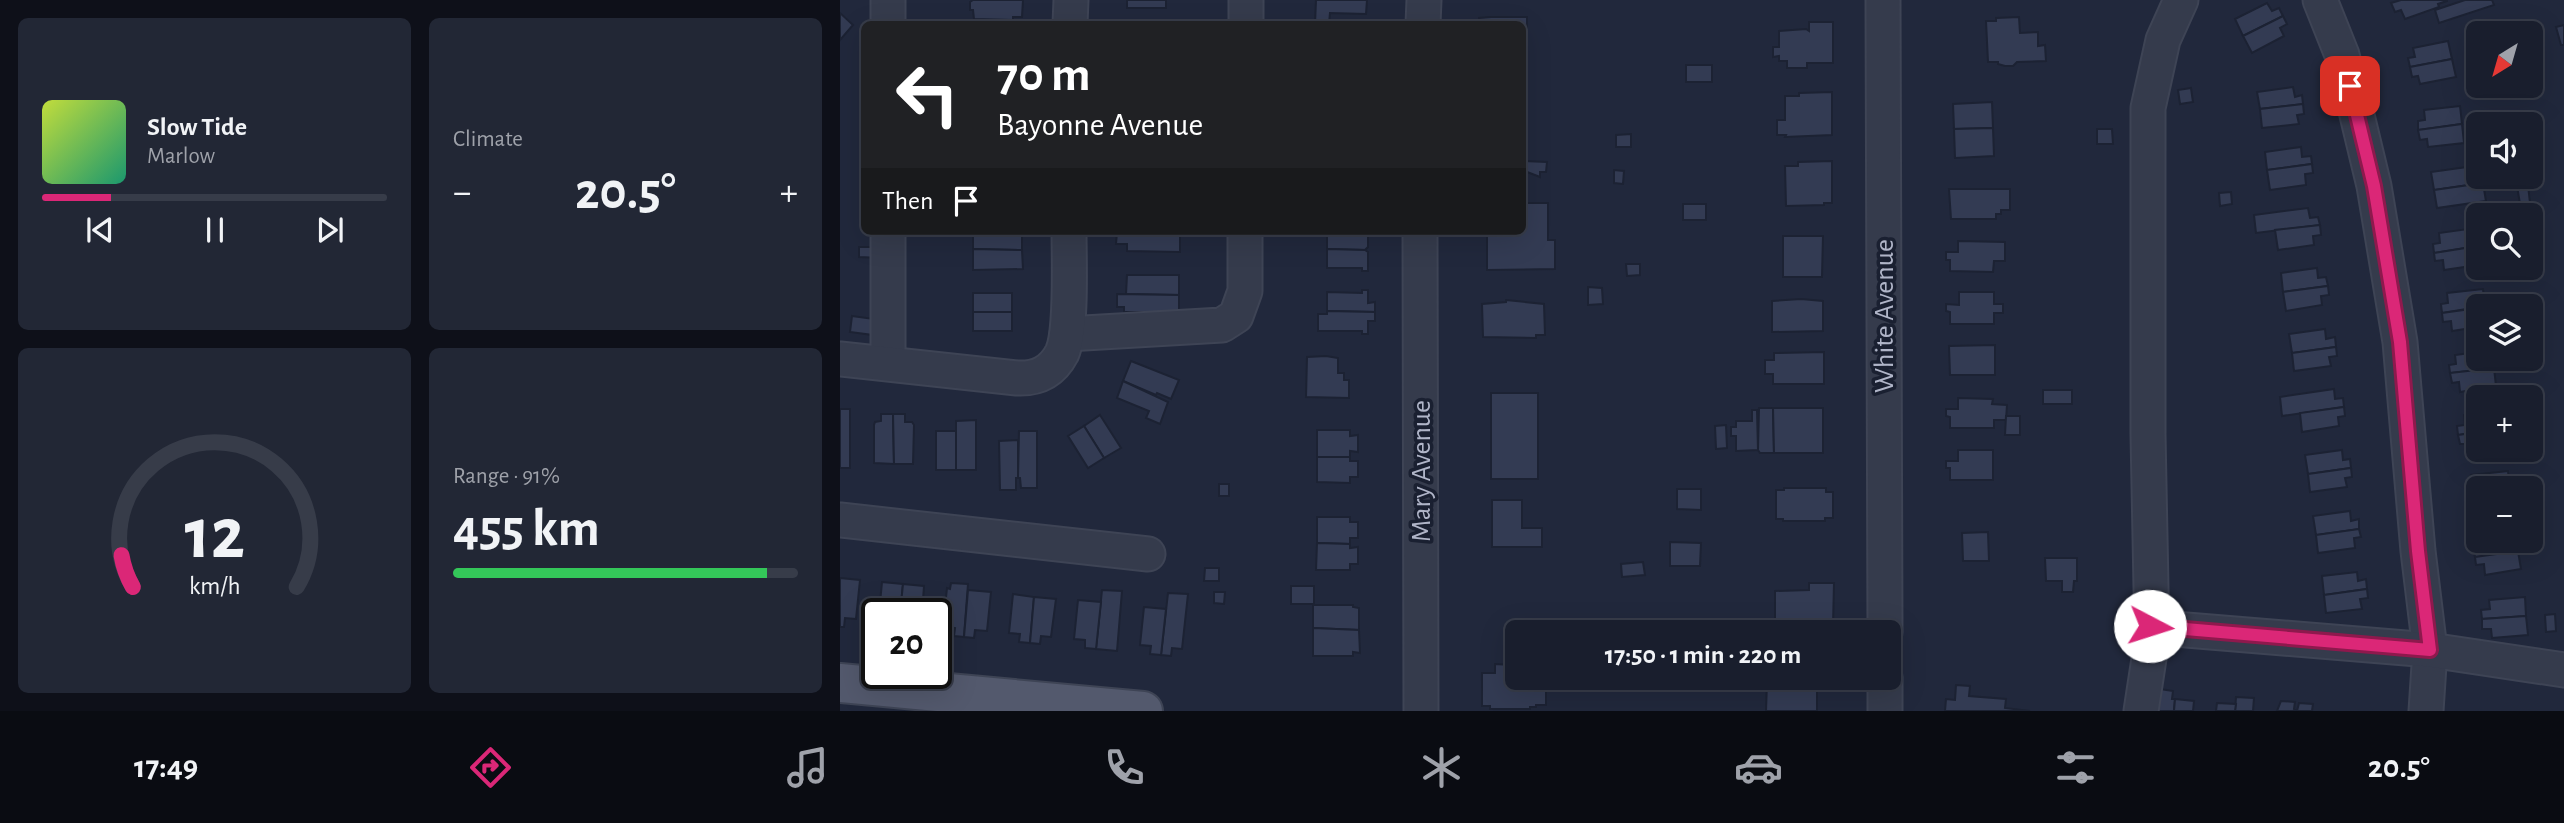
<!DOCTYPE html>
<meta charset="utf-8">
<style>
body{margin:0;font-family:"Alegreya Sans",sans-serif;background:#222735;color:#f1f3f6;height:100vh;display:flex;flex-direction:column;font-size:26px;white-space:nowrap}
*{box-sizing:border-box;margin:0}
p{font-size:23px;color:#9fa2aa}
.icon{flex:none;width:38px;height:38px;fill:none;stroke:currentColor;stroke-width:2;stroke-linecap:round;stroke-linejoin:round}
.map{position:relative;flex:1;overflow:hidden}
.drawer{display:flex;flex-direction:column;gap:18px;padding:18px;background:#0e1019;width:840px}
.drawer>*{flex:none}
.top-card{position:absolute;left:21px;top:21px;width:665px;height:214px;border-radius:10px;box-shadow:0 7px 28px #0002,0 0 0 2px #373c49;background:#202124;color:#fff;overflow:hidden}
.needle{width:46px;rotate:217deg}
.buttons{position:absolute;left:1626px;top:21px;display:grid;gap:14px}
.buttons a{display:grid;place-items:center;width:77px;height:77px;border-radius:10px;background:#191e2d;box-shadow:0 7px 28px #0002,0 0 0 2px #373c49;font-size:35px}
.speed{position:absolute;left:21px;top:598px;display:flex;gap:14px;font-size:35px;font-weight:700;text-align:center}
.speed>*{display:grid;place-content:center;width:91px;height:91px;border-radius:50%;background:#191e2d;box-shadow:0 7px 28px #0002,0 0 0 2px #373c49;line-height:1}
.speed .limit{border:4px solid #111;border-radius:10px;background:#fff;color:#111}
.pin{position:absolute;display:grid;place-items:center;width:60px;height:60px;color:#fff;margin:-30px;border-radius:14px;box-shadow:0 4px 10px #0006}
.me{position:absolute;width:77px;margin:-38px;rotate:95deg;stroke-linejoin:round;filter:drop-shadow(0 0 5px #0008)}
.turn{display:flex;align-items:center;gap:24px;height:147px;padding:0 21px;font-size:32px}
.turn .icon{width:91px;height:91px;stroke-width:2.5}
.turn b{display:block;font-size:49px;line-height:60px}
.then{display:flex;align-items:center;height:66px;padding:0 21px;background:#0003;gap:14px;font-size:26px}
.big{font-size:52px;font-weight:600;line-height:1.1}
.drawer .tile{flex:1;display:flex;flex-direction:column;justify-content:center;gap:10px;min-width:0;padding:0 24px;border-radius:10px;background:#222735}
.drawer .dial{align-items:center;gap:0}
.dial svg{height:182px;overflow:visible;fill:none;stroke:#373c49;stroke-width:7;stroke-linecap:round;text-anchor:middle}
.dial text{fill:#f1f3f6;stroke:none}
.song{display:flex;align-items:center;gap:21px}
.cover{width:84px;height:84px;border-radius:10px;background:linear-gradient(135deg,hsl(70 70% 55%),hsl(160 70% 35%))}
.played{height:7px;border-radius:4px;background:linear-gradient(90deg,#db2777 20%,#373c49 20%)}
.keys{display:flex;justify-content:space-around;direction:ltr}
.heat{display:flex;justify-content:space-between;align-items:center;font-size:38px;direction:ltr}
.charge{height:10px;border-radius:5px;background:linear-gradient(90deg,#34c759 91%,#373c49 0)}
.drawer .tiles{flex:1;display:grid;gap:18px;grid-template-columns:repeat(2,1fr)}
.trip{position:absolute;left:665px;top:620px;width:396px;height:70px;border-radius:10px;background:#191e2d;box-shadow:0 7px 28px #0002,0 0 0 2px #373c49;font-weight:600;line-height:70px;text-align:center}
.tab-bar{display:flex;height:112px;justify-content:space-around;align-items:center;background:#0a0c12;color:#9fa2aa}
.tab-bar .icon{width:49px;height:49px}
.tab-bar .current{color:#db2777}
.tab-bar b{font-size:32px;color:#f1f3f6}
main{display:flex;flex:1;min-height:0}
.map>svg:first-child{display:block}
.building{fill:#333b53;stroke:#1c2233;stroke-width:2}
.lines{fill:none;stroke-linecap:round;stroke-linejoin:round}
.minor-casing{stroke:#3e4455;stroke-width:37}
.major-casing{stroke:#3e4455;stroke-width:42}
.minor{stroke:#353b4c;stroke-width:33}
.major{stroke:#53596d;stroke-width:38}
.route-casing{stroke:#8e194d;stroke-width:18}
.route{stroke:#db2777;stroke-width:12}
.labels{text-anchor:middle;stroke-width:7;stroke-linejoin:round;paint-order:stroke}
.street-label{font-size:28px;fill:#b0b5c8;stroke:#1a2031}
</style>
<main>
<section class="drawer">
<div class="tiles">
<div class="tile">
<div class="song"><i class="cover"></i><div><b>Slow Tide</b><p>Marlow</p></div></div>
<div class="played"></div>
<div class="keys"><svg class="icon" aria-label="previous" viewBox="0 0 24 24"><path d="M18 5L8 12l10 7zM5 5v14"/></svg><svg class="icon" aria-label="pause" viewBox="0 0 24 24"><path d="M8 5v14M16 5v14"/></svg><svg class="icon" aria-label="next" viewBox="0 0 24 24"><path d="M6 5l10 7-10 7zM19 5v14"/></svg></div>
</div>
<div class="tile"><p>Climate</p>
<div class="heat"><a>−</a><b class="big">20.5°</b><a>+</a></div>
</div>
<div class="tile dial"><svg viewBox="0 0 100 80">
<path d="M14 69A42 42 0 1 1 86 69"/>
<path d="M14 69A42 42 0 0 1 9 55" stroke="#db2777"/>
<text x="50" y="56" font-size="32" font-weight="700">12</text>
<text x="50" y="72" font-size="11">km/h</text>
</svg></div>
<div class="tile"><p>Range · 91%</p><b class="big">455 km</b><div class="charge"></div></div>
</div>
</section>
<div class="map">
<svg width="1724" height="711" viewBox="0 0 1724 711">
<rect width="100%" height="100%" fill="#21283c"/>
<g class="building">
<polygon points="133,0 183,0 182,17 173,17 173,20 134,19 133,10 130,10 130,2"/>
<rect x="287" y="0" width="39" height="8"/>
<polygon points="476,0 527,0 526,14 490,13 489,24 475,24"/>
<polygon points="1561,0 1607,0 1607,1 1598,4 1599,7 1565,19 1561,10 1555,12 1551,3"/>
<polygon points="1625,0 1652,0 1654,5 1599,23 1595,10"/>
<polygon points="1427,3 1432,11 1439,8 1443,16 1403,36 1395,19"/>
<polygon points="0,13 13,25 0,40"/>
<polygon points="1443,16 1447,24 1440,28 1444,36 1412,53 1403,36"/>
<polygon points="651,17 687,17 687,36 682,36 682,24 639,24 639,18"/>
<polygon points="1179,17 1180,33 1198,32 1198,46 1205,45 1206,61 1177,62 1173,66 1165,66 1158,64 1158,62 1148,62 1146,21 1156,21 1156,18"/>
<polygon points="969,22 993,22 993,63 967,63 967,68 947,68 947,61 939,61 939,56 933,57 933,47 939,47 939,31 966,29 969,31"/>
<polygon points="1724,25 1724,45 1721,45 1716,27"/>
<rect x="682" y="36" width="5" height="19"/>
<polygon points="1608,41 1612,59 1570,67 1568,58 1575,57 1573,48"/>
<polygon points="1612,59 1616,77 1580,84 1578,76 1572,77 1570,67"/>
<rect x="846" y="65" width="26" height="17"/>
<rect x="682" y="80" width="5" height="19"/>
<polygon points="1453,87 1455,97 1462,95 1463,104 1420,109 1417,92"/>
<polygon points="1351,88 1353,102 1340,104 1338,90"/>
<polygon points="992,92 992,135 945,137 946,135 937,135 937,120 945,120 945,96 959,96 959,93"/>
<rect x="682" y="99" width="5" height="20"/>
<polygon points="1152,102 1153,128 1114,129 1113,104"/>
<polygon points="1463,104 1464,114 1457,115 1459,124 1422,128 1420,109"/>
<polygon points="1620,106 1622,124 1578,130 1578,121 1585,120 1584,110"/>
<polygon points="1622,124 1624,143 1588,147 1587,139 1580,140 1578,130"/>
<polygon points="1153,128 1154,156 1115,158 1114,129"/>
<polygon points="1257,129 1272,129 1273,144 1257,144"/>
<polygon points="791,134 791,147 776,147 776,135"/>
<polygon points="1461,147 1462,157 1471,156 1472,164 1427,170 1425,152"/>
<polygon points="682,161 707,162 706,172 700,172 700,177 687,172 686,182 682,182"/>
<polygon points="992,161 992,203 984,203 984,205 946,206 945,166 958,166 958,162"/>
<polygon points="1472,164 1473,173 1465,174 1466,185 1430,190 1427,170"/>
<polygon points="1627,167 1629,185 1594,190 1591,172"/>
<polygon points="774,170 784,171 783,184 774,183"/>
<polygon points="1643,183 1646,201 1597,208 1594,190"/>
<polygon points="1688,185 1690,203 1680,204 1677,186"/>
<polygon points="1109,189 1170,189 1170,210 1161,210 1161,214 1156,214 1156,219 1111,219"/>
<polygon points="1391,192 1392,204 1380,206 1379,193"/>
<polygon points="682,203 708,203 708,240 715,240 715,269 647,270 647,231 682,231"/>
<rect x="843" y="204" width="23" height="16"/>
<polygon points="1468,208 1470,218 1478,217 1480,225 1416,233 1414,215"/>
<polygon points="1480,225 1481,235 1473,236 1474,245 1438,250 1435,230"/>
<polygon points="1635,228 1638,246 1594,253 1593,244 1600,243 1599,233"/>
<polygon points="133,231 182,231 182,250 133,249"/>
<polygon points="277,231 326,231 325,233"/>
<polygon points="487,231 528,231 528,247 525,250 487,249"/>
<polygon points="277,232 340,235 340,252 287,251 287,244 276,244"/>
<polygon points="943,236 983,236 982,277 943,277"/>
<polygon points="1118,241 1165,242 1165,261 1154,261 1153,272 1110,271 1110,260 1106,260 1106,252 1118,252"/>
<polygon points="1638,246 1638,265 1604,270 1603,260 1595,261 1594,253"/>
<polygon points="19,247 40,247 41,258 19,257"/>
<polygon points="133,249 182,250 183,269 133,270"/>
<polygon points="487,249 525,250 528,252 528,271 522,271 522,268 487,268"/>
<polygon points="786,264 800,264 800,275 787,276"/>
<polygon points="1477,268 1478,278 1486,277 1488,286 1443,292 1441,273"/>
<polygon points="287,275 339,275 339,295 286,294"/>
<polygon points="1488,286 1489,295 1481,296 1482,305 1446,311 1443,292"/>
<polygon points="748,287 762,288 763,304 748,305"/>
<polygon points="1643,289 1645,306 1602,313 1601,304 1608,303 1607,293"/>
<polygon points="522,290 528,290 528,303 535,302 535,312 487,311 487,292 522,293"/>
<polygon points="1119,292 1154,292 1154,304 1163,304 1163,313 1154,313 1154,324 1110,324 1110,312 1106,311 1106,304 1119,305"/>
<rect x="133" y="293" width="39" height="19"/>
<polygon points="277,294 339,295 339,312 284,312 284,307 277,307"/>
<polygon points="961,299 983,301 983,331 932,332 932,301"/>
<polygon points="666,300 704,304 705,335 696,335 696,338 643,337 642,304 666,302"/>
<polygon points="1638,308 1638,327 1612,331 1611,321 1603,322 1602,313"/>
<polygon points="487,311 535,312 535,321 528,321 528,334 522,334 522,331 478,331 478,314 487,314"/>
<rect x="133" y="312" width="39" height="19"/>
<polygon points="12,316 34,319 33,335 10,332"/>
<polygon points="1485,329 1486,339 1495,337 1496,347 1452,353 1449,334"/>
<polygon points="1155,345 1155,375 1110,375 1109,346"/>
<polygon points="1496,347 1497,356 1489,357 1491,366 1454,371 1452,353"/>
<polygon points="984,352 984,384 933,384 933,374 925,374 925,360 934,360 934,353"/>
<polygon points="1638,352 1638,359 1652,359 1654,368 1610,373 1609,365 1616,364 1615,355"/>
<polygon points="486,356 498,358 498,373 504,373 504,380 509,380 509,398 466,397 467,357"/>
<polygon points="291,361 339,380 331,399 317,393 316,395 283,381"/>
<polygon points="1654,368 1656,386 1620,392 1619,382 1612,383 1610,373"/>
<polygon points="283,381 328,402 320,424 306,418 309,411 277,398"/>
<polygon points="1494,389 1495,399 1503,398 1504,407 1442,416 1440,397"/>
<rect x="1203" y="390" width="29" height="14"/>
<rect x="651" y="393" width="47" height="86"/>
<polygon points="1118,398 1153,399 1152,404 1167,405 1166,420 1154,420 1154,428 1110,428 1110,417 1106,416 1106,409 1118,409"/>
<polygon points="1504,407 1505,416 1498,417 1499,426 1462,432 1460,413"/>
<polygon points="919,408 933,408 934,453 920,453 918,450"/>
<polygon points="933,408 983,408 983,453 934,453"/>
<rect x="0" y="409" width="10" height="59"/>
<polygon points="912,410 917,410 918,450 896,451 896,436 891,436 891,427 896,427 896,421 912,421"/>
<polygon points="1638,413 1638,432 1618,435 1617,426 1625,425 1624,415"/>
<polygon points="41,414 53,414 54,464 34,463 34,425 35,422 41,421"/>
<polygon points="53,414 65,414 65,422 72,422 74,425 73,464 54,464"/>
<polygon points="260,415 281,448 264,458 244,426"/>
<polygon points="1166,416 1180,416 1180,435 1165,435"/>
<polygon points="136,420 136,470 116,470 116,421"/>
<polygon points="886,425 887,448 876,449 875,426"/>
<polygon points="244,426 264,458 248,468 228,436"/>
<polygon points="477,430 510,430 510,436 518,435 518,452 510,451 510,457 477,457"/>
<rect x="96" y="431" width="20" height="39"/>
<polygon points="179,431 197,431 197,488 181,488 180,478 178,478"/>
<polygon points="1638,432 1638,450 1645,450 1628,452 1627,444 1620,444 1618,435"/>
<polygon points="178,440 178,478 176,478 176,490 160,490 159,441"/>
<polygon points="1118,450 1153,450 1153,480 1110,480 1110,468 1106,468 1106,461 1118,461"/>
<polygon points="1502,450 1503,460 1510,459 1511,468 1468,474 1465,455"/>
<polygon points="477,457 510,457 510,461 518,461 518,477 510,477 510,483 477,482"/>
<polygon points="1511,468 1512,477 1505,478 1507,487 1470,492 1468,474"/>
<polygon points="1668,471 1670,488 1638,488 1638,494 1626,495 1626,486 1632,486 1631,475"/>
<rect x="379" y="484" width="10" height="12"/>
<polygon points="944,488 986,488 986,492 993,492 993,518 985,518 985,521 943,521 943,519 936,519 936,490 944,490"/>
<polygon points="837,489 861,489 861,510 837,509"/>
<polygon points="1638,494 1638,513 1636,513 1635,504 1627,505 1626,495"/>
<polygon points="652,500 682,500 682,528 702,528 702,547 652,547"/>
<polygon points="1510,511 1511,521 1519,519 1519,529 1476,535 1473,516"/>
<polygon points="477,517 510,517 510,522 518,522 518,538 510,538 510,544 477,543"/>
<polygon points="1519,529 1521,537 1514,538 1515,548 1478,553 1476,535"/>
<polygon points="1148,532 1149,561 1123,561 1122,533"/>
<polygon points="1640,541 1677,541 1678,551 1635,557 1633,547 1641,546"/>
<polygon points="830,542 861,543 860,566 830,566"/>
<polygon points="477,543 510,544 510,548 518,547 518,564 510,564 510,570 476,570"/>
<polygon points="1678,551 1681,569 1645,575 1644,564 1636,565 1635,557"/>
<polygon points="1205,558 1237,558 1237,581 1234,581 1233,592 1222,592 1222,581 1206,581"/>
<polygon points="803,562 805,575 782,577 781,564"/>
<polygon points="365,568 379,568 379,581 364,581"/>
<polygon points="1517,572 1518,581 1526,579 1527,589 1484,595 1482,576"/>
<polygon points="0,578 20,580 16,619 5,618 4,627 0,627"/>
<polygon points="42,582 63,584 60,614 39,614"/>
<polygon points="111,583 128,584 124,637 114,636 115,628 103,626 107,588 110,589"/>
<polygon points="969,583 994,583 993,626 985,626 985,629 935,628 935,591 969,590"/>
<polygon points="63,584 84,586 82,614 60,614"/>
<rect x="451" y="586" width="23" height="18"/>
<polygon points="1527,589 1528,598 1520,599 1522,609 1486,613 1484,595"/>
<polygon points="128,590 151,592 147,631 135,630 134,638 124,637"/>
<polygon points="262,590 282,591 277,651 256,649"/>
<polygon points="374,592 385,592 384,604 374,603"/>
<polygon points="328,593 348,594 342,649 332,648 331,656 321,655"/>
<polygon points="173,594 194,597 190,643 179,642 180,634 169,633"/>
<polygon points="194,597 216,599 211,637 201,636 200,644 190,643"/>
<polygon points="1685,597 1686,616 1642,619 1641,610 1650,609 1649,600"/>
<polygon points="238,600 261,602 256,649 245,648 245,640 234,639"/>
<polygon points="473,605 513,605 513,607 519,608 519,630 473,628"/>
<polygon points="304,607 326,609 321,655 310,654 311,646 300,645"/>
<polygon points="1715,614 1716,631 1706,632 1705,615"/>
<polygon points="1686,616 1688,635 1652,638 1651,629 1642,629 1642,619"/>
<polygon points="473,628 519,630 520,653 513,652 513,656 473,656"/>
<polygon points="655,664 672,665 672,667 676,667 677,677 706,677 706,705 696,705 696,707 690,707 690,709 650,709 650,706 642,706 642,673 655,673"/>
<polygon points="927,681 977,682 977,711 926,711"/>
<polygon points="1116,685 1130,686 1129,696 1166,699 1165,708 1190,711 1105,711 1106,699 1115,700"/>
<polygon points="1320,689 1333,691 1332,699 1335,699 1334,711 1315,711"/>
<polygon points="1396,697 1414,698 1413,711 1395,711"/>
<polygon points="1335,699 1354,701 1353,711 1334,711"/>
<polygon points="1441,701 1455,702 1454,709 1457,711 1437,711"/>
<polygon points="1377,703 1396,704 1395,711 1376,711"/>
<polygon points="1459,703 1473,704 1472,711 1457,711"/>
</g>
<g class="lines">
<defs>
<g id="minor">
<polyline points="48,0 48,24"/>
<polyline points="1043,0 1045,632"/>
<polyline points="1480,0 1502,55 1510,86 1534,186 1560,342 1578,551 1590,650 1586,711"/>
<polyline points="230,24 231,0"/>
<polyline points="406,24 406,0"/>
<polyline points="583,24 584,0"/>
<polyline points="48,231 48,363"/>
<polyline points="580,231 581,711"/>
<polyline points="227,334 382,325 396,316 405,291 405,231"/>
<path d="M0 359 177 378C197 379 212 372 222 353 232 331 229 258 229 231"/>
<polyline points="0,520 308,554"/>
<polyline points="1310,627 1590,650 1724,670"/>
<polyline points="1045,677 1045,711"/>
<polyline points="1301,711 1312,639 1308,434 1308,108 1323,40 1341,0"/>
</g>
<polyline id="major" points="0,683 303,711"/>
</defs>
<use href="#minor" class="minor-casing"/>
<use href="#major" class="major-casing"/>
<use href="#minor" class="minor"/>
<use href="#major" class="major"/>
</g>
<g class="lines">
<defs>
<polyline id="route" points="1310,626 1590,650 1578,551 1560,342 1534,186 1510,86"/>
</defs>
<use href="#route" class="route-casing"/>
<use href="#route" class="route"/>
</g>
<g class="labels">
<g class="street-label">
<text transform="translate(1043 316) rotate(-90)" y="10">White Avenue</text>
<text transform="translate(580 471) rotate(-90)" y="10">Mary Avenue</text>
</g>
</g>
</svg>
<div class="buttons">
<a><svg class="needle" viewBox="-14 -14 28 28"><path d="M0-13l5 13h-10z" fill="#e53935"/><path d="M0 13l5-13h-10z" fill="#9fa2aa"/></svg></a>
<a><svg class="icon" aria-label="sound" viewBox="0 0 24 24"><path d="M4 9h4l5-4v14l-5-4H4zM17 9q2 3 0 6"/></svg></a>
<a><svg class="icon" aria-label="search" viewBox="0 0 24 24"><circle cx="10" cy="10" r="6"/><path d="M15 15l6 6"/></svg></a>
<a><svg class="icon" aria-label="layers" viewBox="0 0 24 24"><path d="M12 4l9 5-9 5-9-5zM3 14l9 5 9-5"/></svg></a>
<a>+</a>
<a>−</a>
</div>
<div class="speed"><div class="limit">20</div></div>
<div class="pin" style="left:1510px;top:86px;background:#d93025"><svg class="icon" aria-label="arrive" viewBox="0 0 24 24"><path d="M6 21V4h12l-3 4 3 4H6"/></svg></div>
<svg class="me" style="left:1310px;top:626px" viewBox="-20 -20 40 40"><circle r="19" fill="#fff"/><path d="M0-13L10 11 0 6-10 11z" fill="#db2777"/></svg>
<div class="trip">17:50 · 1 min · 220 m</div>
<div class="top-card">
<div class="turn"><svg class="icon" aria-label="left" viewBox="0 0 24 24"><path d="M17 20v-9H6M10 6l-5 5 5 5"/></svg><div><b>70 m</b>Bayonne Avenue</div></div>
<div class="then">Then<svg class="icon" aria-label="arrive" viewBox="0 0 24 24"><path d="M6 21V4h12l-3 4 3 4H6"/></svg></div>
</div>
</div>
</main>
<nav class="tab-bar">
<b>17:49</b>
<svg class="icon current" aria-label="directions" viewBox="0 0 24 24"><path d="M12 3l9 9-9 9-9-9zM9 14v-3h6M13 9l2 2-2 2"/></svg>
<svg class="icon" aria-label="music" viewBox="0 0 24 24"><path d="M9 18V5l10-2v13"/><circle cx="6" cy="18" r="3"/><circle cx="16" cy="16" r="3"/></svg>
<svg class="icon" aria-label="phone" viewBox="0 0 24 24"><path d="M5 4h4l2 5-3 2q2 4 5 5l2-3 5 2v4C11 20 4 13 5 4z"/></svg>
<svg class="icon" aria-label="climate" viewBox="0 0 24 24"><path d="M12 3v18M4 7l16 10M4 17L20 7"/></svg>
<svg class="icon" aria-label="car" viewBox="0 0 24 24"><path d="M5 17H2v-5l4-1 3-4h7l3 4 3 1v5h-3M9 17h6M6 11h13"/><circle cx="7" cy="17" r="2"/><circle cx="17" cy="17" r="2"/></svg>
<svg class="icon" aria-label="filters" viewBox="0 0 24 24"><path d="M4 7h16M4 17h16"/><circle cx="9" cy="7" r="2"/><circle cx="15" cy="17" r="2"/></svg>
<b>20.5°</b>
</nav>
